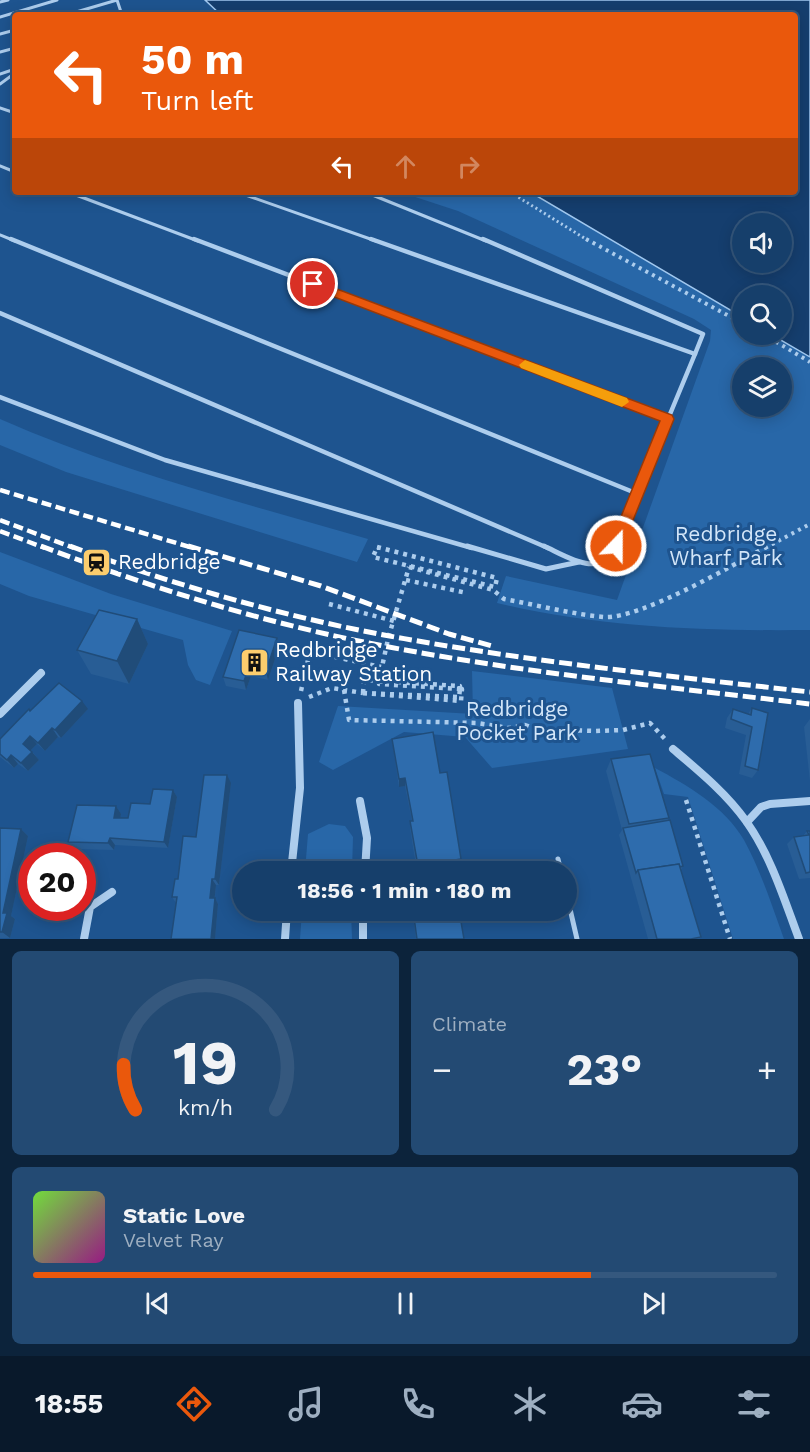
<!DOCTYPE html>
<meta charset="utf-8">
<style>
body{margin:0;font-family:"Work Sans",sans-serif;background:#234a73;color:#f1f3f6;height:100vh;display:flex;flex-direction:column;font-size:22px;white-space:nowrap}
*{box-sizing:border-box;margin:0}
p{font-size:20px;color:#9eafc1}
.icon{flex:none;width:33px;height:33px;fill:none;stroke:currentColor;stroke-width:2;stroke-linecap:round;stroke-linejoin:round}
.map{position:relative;height:939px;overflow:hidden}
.sheet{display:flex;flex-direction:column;gap:12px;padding:12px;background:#0c233b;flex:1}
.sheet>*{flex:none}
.banner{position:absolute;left:12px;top:12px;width:786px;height:183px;border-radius:6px;box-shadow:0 3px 15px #0003,0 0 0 2px #35587e;background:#ea580c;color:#fff;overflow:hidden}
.controls{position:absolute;left:732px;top:213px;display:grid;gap:12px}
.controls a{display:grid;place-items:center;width:60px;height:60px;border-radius:50%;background:#163f6b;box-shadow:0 3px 15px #0003,0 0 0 2px #35587e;font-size:30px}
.speed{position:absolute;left:18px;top:843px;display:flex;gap:12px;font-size:30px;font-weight:700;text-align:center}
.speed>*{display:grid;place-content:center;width:78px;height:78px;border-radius:50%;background:#163f6b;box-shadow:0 3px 15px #0003,0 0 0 2px #35587e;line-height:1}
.speed .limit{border:9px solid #d22;background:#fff;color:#111}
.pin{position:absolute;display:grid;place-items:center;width:51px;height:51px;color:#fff;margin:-26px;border:3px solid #fff;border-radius:50%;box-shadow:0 2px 6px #0007}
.me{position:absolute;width:66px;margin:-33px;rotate:22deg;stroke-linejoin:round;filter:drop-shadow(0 0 4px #0008)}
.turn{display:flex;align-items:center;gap:21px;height:126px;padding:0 30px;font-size:27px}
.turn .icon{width:78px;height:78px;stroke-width:2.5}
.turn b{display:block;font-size:42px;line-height:51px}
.lanes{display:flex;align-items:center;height:57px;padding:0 30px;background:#0003;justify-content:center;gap:30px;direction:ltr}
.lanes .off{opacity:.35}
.big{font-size:45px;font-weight:700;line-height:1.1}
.sheet .tile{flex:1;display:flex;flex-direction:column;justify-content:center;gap:9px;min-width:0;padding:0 21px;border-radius:9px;background:#234a73}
.sheet .dial{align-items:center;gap:0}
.dial svg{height:156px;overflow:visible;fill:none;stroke:#35587e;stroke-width:7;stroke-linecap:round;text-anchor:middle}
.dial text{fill:#f1f3f6;stroke:none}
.song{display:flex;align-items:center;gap:18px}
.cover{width:72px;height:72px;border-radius:9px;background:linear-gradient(135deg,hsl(100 70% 55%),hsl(310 70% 35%))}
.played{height:6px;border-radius:3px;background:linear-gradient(90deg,#ea580c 75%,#35587e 75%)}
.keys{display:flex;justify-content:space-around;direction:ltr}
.heat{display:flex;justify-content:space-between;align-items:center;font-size:33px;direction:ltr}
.sheet .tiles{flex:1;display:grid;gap:12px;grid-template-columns:1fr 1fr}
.tile:last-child{grid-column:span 2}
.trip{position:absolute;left:232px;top:861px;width:345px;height:60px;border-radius:30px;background:#163f6b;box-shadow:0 3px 15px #0003,0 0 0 2px #35587e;font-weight:700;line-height:60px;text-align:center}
.menu{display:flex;height:96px;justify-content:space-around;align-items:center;background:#09192b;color:#9eafc1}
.menu .icon{width:42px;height:42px}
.menu .on{color:#ea580c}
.menu b{font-size:27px;color:#f1f3f6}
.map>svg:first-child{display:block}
.green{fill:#2867a8;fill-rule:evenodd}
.water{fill:#153e6e;stroke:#a1c8ef;stroke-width:1.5;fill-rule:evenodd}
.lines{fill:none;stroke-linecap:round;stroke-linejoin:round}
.path-far2{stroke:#adcded;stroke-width:3;stroke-dasharray:2 3;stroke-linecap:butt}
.path-far1{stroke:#adcded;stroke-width:4;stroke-dasharray:3 4.5;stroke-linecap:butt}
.path{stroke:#adcded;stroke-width:4.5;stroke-dasharray:4 5;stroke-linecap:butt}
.service-far2{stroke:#adcded;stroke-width:3}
.service-far1{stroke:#adcded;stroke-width:4.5}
.service{stroke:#adcded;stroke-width:5}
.minor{stroke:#adcded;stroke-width:8}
.rail-far1{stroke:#fff;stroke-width:4.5;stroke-dasharray:10 4.5;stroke-linecap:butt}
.rail{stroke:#fff;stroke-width:5;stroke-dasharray:13 5;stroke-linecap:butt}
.wall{fill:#285d95}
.shaded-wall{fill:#204c79}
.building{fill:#2e6cad;stroke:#204c79;stroke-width:1.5}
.route{fill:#ea580c;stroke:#983908;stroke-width:1.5}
.slow{fill:#f59e0b}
.labels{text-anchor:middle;stroke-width:6;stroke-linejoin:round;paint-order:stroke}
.park-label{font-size:21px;fill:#d3e6f9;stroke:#1e548f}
.poi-label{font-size:21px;fill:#fff;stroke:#1e548f;text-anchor:start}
</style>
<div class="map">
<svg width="810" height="939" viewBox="0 0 810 939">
<rect width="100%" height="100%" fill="#1e548f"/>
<g class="green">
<path d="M400 192H530L742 317V334L772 335 810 357V630C705 631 600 628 497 603L506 576 617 600 710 341 711 330 694 319 458 211ZM742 368H782V406H742Z"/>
<path d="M0 419C118 471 244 503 368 539L357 562 66 472 0 445Z"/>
<polygon points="0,552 111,594 232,631 210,685 196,680 188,665 183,640 29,596 0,584"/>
<polygon points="472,671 612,688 628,749 492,768 465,737 404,732 333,770 319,762 338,706 473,714"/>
<path d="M655 768C687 785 725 807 744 840 761 871 772 906 784 939H733L688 797 664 794Z"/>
<polygon points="329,824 345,826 353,837 352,871 305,871 308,834"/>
<polygon points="302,911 351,911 352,939 300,939"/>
</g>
<path class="water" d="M205 0H810V357L772 335 782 334V296H742V317L530 192H795V15H221ZM742 224H782V262H742Z"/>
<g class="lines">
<polyline class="path-far2" points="510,192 589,241"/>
<g class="path-far1">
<polyline points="586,239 742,323"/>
<polyline points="763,334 810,362"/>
<polyline points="377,548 380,548"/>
<polyline points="765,548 810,524"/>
</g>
<g class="path">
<polygon points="377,547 497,578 495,587 373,557"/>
<path d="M409 567 493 590 504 599C537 605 571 614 604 617 641 619 733 565 768 546"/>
<polyline points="406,580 467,593"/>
<polyline points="329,604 394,621"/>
<polyline points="335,657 381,667"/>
<polyline points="379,681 460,686 460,689"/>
<polyline points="379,681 379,684 460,689"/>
<polyline points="379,681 388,639 409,567"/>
<polyline points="344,690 349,720 477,723 509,728 525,725 535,729 595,731 623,730 650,723 665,739"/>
<polyline points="301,691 310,651"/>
<polyline points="363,693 459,697 460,689"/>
<polyline points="363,693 461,701 462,689 460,689"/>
<polyline points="363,693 364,680 379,681"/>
<polyline points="309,697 332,688 363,693"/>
<polyline points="686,800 730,939"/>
</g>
<g class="service-far2">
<polyline points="0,2 8,0"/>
<polyline points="66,15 117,0 122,15"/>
<polyline points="0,17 57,0"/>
<polyline points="0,34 15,30"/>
<polyline points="0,52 15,48"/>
<polyline points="0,74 15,69"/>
<polyline points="0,84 15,73"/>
<polyline points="0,108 15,113"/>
<polyline points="0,166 15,172"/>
<polyline points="68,192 198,241"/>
<polyline points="237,192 376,241"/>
<polyline points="365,192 486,241"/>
<polyline points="0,235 15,241"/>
</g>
<g class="service-far1">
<polyline points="11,239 638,494 615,548"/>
<polyline points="194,239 668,419 638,494"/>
<polyline points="371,239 695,354 668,419"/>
<polyline points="483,239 703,334 695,354"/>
<polyline points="0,313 548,548"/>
<polyline points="0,397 165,460 472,548"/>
</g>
<g class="service">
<polyline points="467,546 546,569 579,562"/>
<path d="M544 546C568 557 601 580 616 546"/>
<polyline points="558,859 561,872"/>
<polyline points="567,896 577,939"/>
</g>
<g class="minor">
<polyline points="0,714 41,673"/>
<path d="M673 749C699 771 726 793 746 821 771 856 784 899 799 939"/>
<polyline points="360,801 367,838 365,872"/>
<polyline points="747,822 761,807 770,804 810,801"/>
<polyline points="291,872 300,788 298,703"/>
<polyline points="363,910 363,939"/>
<polyline points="84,939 90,907 112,892"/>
<polyline points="285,939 287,910"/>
</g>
<g class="rail-far1">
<polyline points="0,490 193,548"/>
<polyline points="0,520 74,548"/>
<polyline points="0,531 45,548"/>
</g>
<g class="rail">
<path d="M41 546C152 588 267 624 384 646 524 673 668 687 810 704"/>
<path d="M70 546C171 584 278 615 384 635 525 661 668 676 810 692"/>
<polyline points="188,546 321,586 449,634 492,646"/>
</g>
</g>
<g class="wall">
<polygon points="137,619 148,644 129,684 91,674 77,650"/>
<polygon points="277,638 279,647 268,680 251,676 246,690 226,686 223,677"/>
<polygon points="752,708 758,770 752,778 739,774 746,735 725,728 727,718 733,709 748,714"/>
<polygon points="88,709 61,738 58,737 45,751 37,744 31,750 39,760 28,771 18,764 14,768 0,757 0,739 30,711"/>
<polygon points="810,719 810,781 804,727"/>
<polygon points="392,739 440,773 461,859 460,865 425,872 417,872 410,828 410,821 412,821 405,786 399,787 393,747"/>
<polygon points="611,759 669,818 667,821 683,866 681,870 701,937 699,939 648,939 619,835 622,830 606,771"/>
<polygon points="231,783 219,885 216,885 215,898 218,904 215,939 171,939 176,903 172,897 178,879 196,837"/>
<polygon points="173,790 177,797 168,848 115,845 114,850 75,849 68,842 116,806 121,814 120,818 128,818"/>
<polygon points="0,828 21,829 28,836 11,916 15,919 10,938 0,938"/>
<polygon points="807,831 810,831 810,878 799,879 787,844 794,837 803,836"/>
<polygon points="412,910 459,910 464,939 416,939"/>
</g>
<g class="shaded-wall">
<polygon points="137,619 148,644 129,684 117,661"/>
<polygon points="277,638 279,647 268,680 266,671"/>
<polygon points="249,667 251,676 246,690 244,681"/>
<polygon points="82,701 88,709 61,738 55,730"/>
<polygon points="52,728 58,737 45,751 38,743"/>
<polygon points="30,736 37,744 29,752 23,744"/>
<polygon points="32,752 39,760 28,771 21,763"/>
<polygon points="11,755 18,764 14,768 7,760"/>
<polygon points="227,775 231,783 219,885 215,879"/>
<polygon points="405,778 405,786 399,787 399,779"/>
<polygon points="173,790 177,797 168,848 164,842"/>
<polygon points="116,806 121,814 119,825 114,818"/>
<polygon points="21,829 28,836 11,916 15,919 10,938 2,932 3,913"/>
<polygon points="110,838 115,845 114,850 108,843"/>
<polygon points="212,879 216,885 214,904 210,898"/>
<polygon points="215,898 218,904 215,939 211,939"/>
</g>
<g class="building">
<polygon points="99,610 137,619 117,661 77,650"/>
<polygon points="239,630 277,638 266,671 249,667 244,681 223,677"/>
<polygon points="59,683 82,701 55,730 52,728 38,743 30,736 23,744 32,752 21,763 11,755 7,760 0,754 0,739 29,709 30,711"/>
<polygon points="752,708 768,713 758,770 745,766 752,727 731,719 733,709 751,715"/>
<polygon points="433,732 440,773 447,772 461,859 418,866 410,821 413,821 405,778 399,779 392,739"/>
<polygon points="650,754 669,818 629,824 611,759"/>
<polygon points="204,775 227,775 215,879 212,879 210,898 215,898 211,939 171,939 177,897 172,897 175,879 178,879 183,836 196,837"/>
<polygon points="153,789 173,790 164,842 110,838 108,843 68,842 77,805 116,806 114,818 128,818 131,803 150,804"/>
<polygon points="670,820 683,866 680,867 679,864 638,870 636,873 623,828"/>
<polygon points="0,828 21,829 3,913 7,913 2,932 0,932"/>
<polygon points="807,831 810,831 810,872 806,873 794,837 809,835"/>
<polygon points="679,864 701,937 691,939 657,939 638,870"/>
<polygon points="413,910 459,910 464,939 417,939"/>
</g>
<polygon class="route" points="313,280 672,415 674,419 621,550 611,550 609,546 660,421 308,287 308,282"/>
<polygon class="slow" points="525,360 627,398 629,402 622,407 521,368 519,365"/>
<defs>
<symbol id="station-square" viewBox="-11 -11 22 22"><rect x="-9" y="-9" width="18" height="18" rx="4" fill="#fccd6d" stroke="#1e548f"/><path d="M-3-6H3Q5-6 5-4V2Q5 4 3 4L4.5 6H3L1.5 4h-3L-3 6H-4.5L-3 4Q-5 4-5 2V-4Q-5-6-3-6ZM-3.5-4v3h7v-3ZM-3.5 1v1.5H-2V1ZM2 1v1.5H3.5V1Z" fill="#111"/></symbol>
<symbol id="building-square" viewBox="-11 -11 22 22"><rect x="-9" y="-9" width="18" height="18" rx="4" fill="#fccd6d" stroke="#1e548f"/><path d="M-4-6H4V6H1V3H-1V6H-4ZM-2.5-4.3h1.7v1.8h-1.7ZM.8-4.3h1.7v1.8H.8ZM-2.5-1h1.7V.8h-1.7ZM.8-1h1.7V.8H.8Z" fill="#111"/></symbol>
</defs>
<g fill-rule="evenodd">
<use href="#station-square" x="80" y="546" width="33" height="33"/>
<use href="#building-square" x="238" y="646" width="33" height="33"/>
</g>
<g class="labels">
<g class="park-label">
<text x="726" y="541">Redbridge<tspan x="726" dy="24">Wharf Park</tspan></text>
<text x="517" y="716">Redbridge<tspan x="517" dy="24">Pocket Park</tspan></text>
</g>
<g class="poi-label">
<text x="118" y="569">Redbridge</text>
<text x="275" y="657">Redbridge<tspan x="275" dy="24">Railway Station</tspan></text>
</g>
</g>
</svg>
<div class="controls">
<a><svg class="icon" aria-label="sound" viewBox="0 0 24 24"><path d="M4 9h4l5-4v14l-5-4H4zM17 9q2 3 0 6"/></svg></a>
<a><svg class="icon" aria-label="search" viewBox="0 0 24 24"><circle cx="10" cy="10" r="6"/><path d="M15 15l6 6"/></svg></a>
<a><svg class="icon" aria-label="layers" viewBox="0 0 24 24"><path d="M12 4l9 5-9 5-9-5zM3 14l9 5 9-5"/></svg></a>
</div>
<div class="speed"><div class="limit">20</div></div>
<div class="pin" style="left:313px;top:284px;background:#d93025"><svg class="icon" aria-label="arrive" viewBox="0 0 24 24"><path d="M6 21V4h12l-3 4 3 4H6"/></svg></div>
<svg class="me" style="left:616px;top:546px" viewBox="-20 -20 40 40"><circle r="17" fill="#ea580c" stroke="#fff" stroke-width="3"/><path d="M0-11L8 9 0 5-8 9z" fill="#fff"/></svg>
<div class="trip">18:56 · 1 min · 180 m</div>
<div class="banner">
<div class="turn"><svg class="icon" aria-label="left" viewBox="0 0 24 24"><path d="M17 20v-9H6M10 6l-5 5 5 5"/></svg><div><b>50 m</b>Turn left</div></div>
<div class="lanes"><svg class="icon" aria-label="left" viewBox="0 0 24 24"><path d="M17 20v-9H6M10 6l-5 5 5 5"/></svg><svg class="icon off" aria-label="ahead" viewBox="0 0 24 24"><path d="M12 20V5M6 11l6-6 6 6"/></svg><svg class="icon off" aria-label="right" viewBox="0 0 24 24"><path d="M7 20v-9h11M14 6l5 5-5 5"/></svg></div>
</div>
</div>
<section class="sheet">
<div class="tiles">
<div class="tile dial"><svg viewBox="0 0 100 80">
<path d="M14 69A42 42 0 1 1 86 69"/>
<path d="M14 69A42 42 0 0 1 8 46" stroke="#ea580c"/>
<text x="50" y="56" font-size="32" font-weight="700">19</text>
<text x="50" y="72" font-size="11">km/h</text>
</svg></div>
<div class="tile"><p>Climate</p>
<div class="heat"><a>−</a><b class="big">23°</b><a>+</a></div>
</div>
<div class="tile">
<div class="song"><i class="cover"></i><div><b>Static Love</b><p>Velvet Ray</p></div></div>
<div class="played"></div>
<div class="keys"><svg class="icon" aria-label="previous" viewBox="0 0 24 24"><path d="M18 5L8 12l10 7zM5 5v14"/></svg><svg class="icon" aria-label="pause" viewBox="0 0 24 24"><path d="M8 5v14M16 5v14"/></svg><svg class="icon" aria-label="next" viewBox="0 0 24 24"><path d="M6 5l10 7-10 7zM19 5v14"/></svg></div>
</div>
</div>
</section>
<nav class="menu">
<b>18:55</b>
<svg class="icon on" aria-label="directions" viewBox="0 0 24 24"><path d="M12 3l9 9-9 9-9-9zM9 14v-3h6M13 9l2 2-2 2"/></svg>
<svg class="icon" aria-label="music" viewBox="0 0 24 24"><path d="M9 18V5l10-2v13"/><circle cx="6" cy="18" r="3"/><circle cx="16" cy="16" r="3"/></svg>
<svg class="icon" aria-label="phone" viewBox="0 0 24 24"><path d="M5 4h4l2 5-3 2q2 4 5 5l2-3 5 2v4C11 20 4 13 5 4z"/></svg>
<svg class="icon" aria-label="climate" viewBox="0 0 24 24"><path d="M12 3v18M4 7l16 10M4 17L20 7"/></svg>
<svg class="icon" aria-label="car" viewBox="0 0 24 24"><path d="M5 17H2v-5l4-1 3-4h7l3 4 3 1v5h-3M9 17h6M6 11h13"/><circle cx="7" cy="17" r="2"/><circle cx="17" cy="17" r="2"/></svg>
<svg class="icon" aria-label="filters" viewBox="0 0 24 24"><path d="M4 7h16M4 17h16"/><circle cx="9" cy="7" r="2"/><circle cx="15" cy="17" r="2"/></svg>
</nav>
